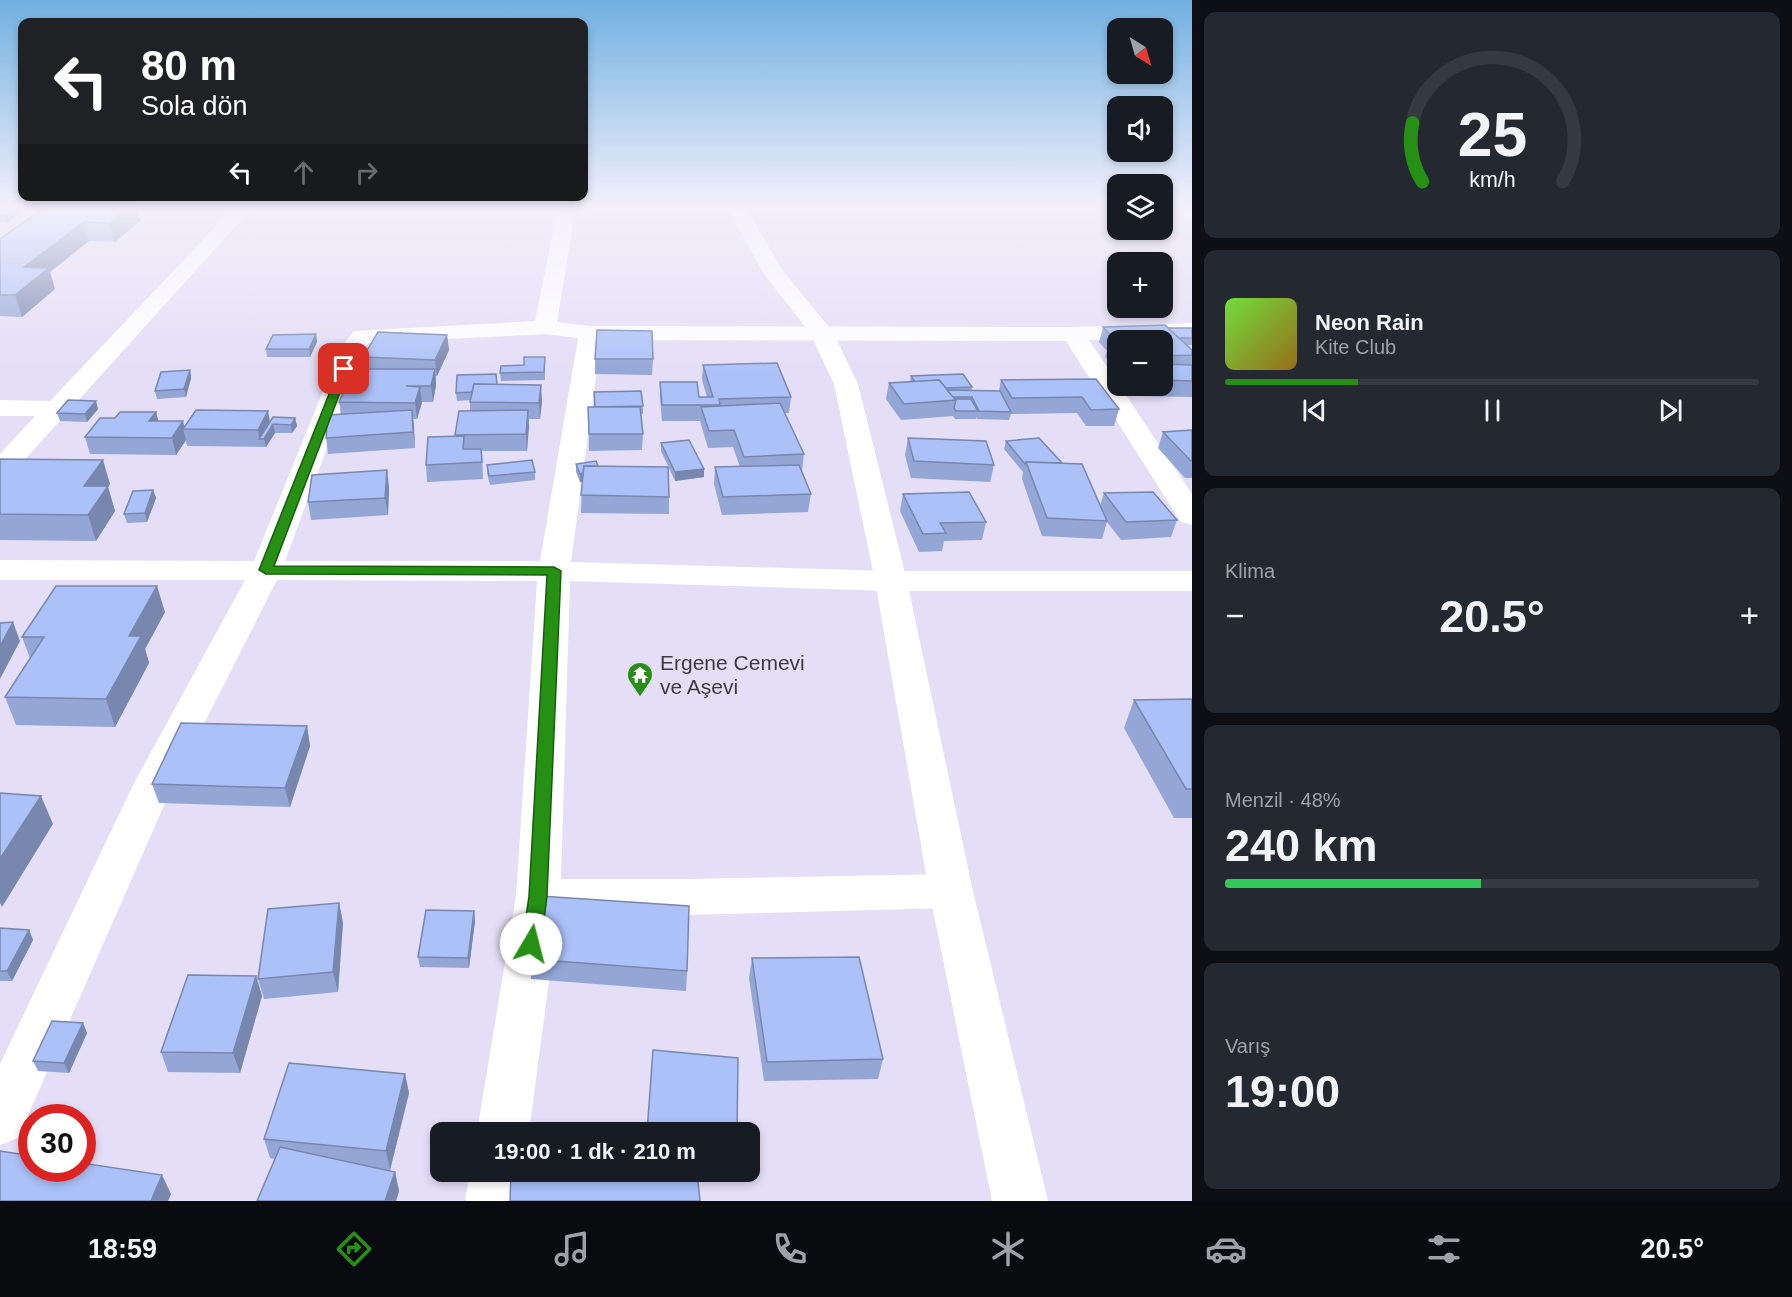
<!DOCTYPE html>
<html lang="tr">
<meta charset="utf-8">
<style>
body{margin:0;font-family:Arial,sans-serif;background:#242831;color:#f1f3f6;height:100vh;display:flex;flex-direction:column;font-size:22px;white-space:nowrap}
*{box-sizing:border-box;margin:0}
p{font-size:20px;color:#9ea1a6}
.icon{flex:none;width:33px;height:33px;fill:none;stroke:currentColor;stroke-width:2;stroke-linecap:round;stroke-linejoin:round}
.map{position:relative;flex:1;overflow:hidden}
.side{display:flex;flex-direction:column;gap:12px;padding:12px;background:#0d0f14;width:600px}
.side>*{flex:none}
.top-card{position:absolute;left:18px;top:18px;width:570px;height:183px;border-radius:12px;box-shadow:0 3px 9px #0003;background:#202124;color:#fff;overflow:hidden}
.needle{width:39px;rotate:143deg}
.buttons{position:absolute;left:1107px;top:18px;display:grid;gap:12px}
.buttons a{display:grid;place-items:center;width:66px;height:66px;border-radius:12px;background:#171b24;box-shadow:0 3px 9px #0003;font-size:30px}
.speed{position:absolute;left:18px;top:1104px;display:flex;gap:12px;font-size:30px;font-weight:700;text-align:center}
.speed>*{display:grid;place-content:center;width:78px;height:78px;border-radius:50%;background:#171b24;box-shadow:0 3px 9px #0003;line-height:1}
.speed .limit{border:9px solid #d22;background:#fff;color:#111}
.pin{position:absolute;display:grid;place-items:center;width:51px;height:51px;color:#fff;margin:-26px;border-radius:12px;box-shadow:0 3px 9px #0006}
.me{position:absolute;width:66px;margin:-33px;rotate:8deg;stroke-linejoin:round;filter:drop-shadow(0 0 4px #0008)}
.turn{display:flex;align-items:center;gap:21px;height:126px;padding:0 24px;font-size:27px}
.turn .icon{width:78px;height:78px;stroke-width:2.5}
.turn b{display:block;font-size:42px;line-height:51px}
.lanes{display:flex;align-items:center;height:57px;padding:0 24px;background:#0003;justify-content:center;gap:30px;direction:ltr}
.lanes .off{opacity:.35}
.big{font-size:45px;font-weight:700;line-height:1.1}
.side .widget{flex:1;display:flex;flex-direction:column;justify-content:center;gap:9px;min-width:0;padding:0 21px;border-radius:12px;background:#242831}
.side .dial{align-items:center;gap:0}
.dial svg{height:156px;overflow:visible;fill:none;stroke:#363941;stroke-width:7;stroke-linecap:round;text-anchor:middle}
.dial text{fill:#f1f3f6;stroke:none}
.song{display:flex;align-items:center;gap:18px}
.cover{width:72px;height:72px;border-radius:9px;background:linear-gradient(135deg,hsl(100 70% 55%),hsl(40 70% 35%))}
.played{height:6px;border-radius:3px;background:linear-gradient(90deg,#259014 25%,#363941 25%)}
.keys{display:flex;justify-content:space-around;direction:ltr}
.heat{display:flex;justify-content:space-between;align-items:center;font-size:33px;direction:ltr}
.charge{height:9px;border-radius:4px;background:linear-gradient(90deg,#34c759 48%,#363941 0)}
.trip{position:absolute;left:430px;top:1122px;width:330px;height:60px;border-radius:12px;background:#171b24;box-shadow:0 3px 9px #0003;font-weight:700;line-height:60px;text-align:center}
.tab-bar{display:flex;height:96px;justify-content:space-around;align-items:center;background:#090b0e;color:#9ea1a6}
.tab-bar .icon{width:42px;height:42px}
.tab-bar .current{color:#259014}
.tab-bar b{font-size:27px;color:#f1f3f6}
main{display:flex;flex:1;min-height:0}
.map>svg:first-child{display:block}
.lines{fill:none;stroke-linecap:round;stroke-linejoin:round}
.minor{fill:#fff;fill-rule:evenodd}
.tertiary{fill:#fff;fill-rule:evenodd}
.wall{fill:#93a6d5}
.shaded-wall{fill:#7887ae}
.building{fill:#abc1f8;stroke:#7887ae;stroke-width:1.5}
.route{fill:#259014;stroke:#185e0d;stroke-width:1.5}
.labels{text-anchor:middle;stroke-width:5;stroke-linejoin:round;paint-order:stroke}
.poi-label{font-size:21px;fill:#3d3a44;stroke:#e4def6;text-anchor:start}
</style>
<main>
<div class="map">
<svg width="1192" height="1201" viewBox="0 0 1192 1201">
<rect width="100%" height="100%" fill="#e4def6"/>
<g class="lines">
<g class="minor">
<polygon points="234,207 253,207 10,476 0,478 0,454 35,416 0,416 0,400 50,401"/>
<path d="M558 207H576L557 322 590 326 1073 327 1192 323V337L1089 340 1192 494V525L1181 522 1177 516 1066 341 601 340 571 562 891 571H1192V591H891L570 581 561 879H683L951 874 966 879 973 891 966 903 951 908 683 915 558 914 529 1132H477L516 896 537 581 277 580 173 785 18 1138 0 1145V1064L133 785 245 580H0V560L254 561 341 347 354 331 535 321ZM545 334 578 338 540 561H285L364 348 369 343Z"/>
<polygon points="1176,207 1192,207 1192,220 1185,218"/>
<polygon points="470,1172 524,1172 521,1201 465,1201"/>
</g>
<polygon class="tertiary" points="727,207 745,207 783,271 833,332 858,384 907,581 973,891 1048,1201 992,1201 929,891 875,581 834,384 810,333 764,274"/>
</g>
<g class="wall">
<polygon points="0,207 20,207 22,212 7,222 0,222"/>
<polygon points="37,207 137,207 140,221 115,242 89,241 50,272 55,289 22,317 0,316 0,239 37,213 35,208"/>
<polygon points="1103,327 1192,328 1192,345 1187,345 1192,350 1192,397 1136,396 1129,386 1162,386 1162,340 1118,340 1118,371 1105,357 1107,351 1099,342"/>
<polygon points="316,334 317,342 310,357 267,357 266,349"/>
<polygon points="447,335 449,350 437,376 436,376 436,385 433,402 421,402 417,419 413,419 415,448 328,454 326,438 341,414 339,402 349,386 365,369 363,357"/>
<polygon points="545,357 545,380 501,381 500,373 524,365"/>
<polygon points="595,359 653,359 652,375 595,374"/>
<polygon points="703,365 791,397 789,413 785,413 804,454 802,471 811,494 808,512 722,515 714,484 715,467 740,467 733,447 708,448 700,421 662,421 660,398 660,382 699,397 707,397 702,380"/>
<polygon points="190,370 191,378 186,397 157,399 155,391"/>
<polygon points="911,376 972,387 971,391 999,391 1001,380 1096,379 1119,409 1114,426 1086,426 1077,413 1011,414 1009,420 977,419 976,417 976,419 955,419 953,416 901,420 886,399 889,383 910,382"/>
<polygon points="497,385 542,401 540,419 529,419 527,451 482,451 483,479 427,482 426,465 455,436 455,435 470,411 470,400 457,401 456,393"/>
<polygon points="594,392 643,406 643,414 641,414 643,434 642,450 589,451 588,407 594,407"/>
<polygon points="98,409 87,422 60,421 57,413"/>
<polygon points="156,412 158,421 184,427 270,421 295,418 297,426 292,433 275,433 266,447 187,446 186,440 176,455 90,454 85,437 115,418"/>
<polygon points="1192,430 1192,478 1185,478 1158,448 1163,432"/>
<polygon points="908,438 994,465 990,482 911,478 905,455"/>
<polygon points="1006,441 1100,506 1104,493 1177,520 1171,537 1121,540 1107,522 1102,539 1042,536 1022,479 1023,472 1004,449"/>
<polygon points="661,443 704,469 704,477 675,481 661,451"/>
<polygon points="0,459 110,484 108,487 115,511 96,541 0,540"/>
<polygon points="576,464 598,466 669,497 669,514 581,513 582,482 580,482 576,472"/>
<polygon points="487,465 535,472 535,480 490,485 487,473"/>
<polygon points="389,487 388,515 311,520 308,502"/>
<polygon points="153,490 156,498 147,522 127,523 124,514"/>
<polygon points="903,494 986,522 982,540 944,541 942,551 919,552 900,511"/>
<polygon points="165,612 145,649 149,663 115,727 16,725 5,697 30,658 22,637"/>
<polygon points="1192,699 1192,818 1174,818 1124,728 1134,700"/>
<polygon points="307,726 310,746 290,807 159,803 152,784"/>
<polygon points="339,903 343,923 338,992 264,999 258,979"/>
<polygon points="474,911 475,921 469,968 420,967 418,957"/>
<polygon points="0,928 29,930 33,940 12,981 0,981"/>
<polygon points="752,958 883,1059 878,1079 764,1081 749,978"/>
<polygon points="530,959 687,971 686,991 531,979"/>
<polygon points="256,976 262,996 240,1073 168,1072 161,1052"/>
<polygon points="83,1023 87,1033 69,1073 38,1071 33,1061"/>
<polygon points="405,1074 409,1093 390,1170 385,1170 395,1172 399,1191 396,1201 257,1201 275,1159 270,1158 264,1139"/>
<polygon points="511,1172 735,1172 734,1178 697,1174"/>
</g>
<g class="shaded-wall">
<polygon points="18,207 20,207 22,212 7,222 5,216"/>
<polygon points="130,207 137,207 140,221 115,242 110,223"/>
<polygon points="84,222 89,241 50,272 55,289 22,317 15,295 24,267"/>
<polygon points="316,334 317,342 310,357 309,349"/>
<polygon points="447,335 449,350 437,376 435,360"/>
<polygon points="435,369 436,385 433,402 431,386"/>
<polygon points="190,370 191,378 186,397 184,389"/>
<polygon points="541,385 542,401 540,419 539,403"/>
<polygon points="420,387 422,403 417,419 415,403"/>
<polygon points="96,401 98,409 87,422 85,414"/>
<polygon points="412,410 414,426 415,448 413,432"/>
<polygon points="528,410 529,427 527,451 526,434"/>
<polygon points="268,411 271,427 273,424 275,433 266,447 264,439 259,439 258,430"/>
<polygon points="156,412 160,428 149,421"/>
<polygon points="295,418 297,426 292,433 291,425"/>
<polygon points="183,421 185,429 183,429 186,440 176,455 172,438"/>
<polygon points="103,460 110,484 108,487 115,511 96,541 88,515 84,486"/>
<polygon points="704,469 704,477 675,481 675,472"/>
<polygon points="387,470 389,487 388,515 385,498"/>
<polygon points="600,472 600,480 580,482 580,474"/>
<polygon points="153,490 156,498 147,522 145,513"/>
<polygon points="157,586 165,612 145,649 149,663 115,727 106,699 129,636"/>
<polygon points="13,622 20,641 0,679 0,646"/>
<polygon points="307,726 310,746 290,807 285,788"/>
<polygon points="41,796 53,824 2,907 0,903 0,859"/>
<polygon points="339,903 343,923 338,992 333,972"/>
<polygon points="474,911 475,921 469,968 468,958"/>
<polygon points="29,930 33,940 12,981 7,971"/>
<polygon points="256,976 262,996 240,1073 233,1053"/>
<polygon points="83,1023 87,1033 69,1073 64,1063"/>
<polygon points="405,1074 409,1093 390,1170 386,1151"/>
<polygon points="395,1172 399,1191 396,1201 385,1201"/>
<polygon points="162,1175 171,1194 168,1201 151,1201"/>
</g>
<g class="building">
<polygon points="0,207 18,207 5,216 0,216"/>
<polygon points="37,207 130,207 110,223 84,222 24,267 49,268 15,295 0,295 0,239 44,208 35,208"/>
<polygon points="1165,325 1192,350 1192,355 1162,356 1162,340 1118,340 1118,351 1109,342 1117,342 1103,327"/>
<polygon points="1168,328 1192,328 1192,338 1179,338"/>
<polygon points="597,330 652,331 653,359 595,359"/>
<polygon points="378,332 447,335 435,360 363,357"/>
<polygon points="316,334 309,349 266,349 273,335"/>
<polygon points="524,357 545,357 544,372 500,373 501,366 524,365"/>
<polygon points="777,363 791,397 719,399 720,405 662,405 660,382 697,382 699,397 713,397 703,365"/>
<polygon points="1162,364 1192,365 1192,381 1162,380"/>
<polygon points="355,369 435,369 431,386 406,386 420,387 415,403 339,402 346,386 349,386"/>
<polygon points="190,370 184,389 155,391 161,372"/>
<polygon points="496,374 497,385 474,384 472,392 456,393 457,375"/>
<polygon points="963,374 972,387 946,388 939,380 915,382 911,376"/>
<polygon points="1096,379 1119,409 1091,410 1082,397 1012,398 1001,380"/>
<polygon points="939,380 956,400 904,404 889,383"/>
<polygon points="474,384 541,385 539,403 470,402"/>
<polygon points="947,390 1000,391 1011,412 979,411 972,397 953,397"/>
<polygon points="641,391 643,406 595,407 594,392"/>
<polygon points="955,399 971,399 978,411 956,411 954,408 956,400"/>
<polygon points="68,400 96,401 85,414 57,413"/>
<polygon points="780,403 804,454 744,457 734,430 709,431 701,407"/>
<polygon points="588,407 640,407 643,434 589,434"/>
<polygon points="196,410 268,411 258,430 183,429"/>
<polygon points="412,410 413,432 326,438 328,415"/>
<polygon points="528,410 526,434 455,435 459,411"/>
<polygon points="120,412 156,412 149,421 183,421 172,438 85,437 100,418 115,418"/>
<polygon points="273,417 295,418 291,425 273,424 264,439 259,439"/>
<polygon points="1192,430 1192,461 1191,461 1163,432"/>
<polygon points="464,436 463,449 481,449 482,462 426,465 428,437"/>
<polygon points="908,438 986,441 994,465 914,461"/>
<polygon points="1039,438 1062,463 1026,462 1025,464 1006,441"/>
<polygon points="689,440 704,469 675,472 661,443"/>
<polygon points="0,459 103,460 84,486 108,486 88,515 0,514"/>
<polygon points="532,460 535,472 489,476 487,465"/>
<polygon points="596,461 598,466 584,466 583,473 580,474 576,464"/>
<polygon points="1026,462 1082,464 1107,521 1047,518"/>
<polygon points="799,465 811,494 723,497 715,467"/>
<polygon points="584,466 668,467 669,497 581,495"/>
<polygon points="387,470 385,498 308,502 312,475"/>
<polygon points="153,490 145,513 124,514 133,491"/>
<polygon points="969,492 986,522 940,523 946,533 923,534 903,494"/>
<polygon points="1153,492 1177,520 1126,522 1104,493"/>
<polygon points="56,586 157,586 129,636 141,636 106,699 5,697 44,637 22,637"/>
<polygon points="13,622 0,646 0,623"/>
<polygon points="1192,699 1192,789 1186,789 1134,700"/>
<polygon points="181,723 307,726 285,788 152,784"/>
<polygon points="0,793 41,796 0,859"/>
<polygon points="540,896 689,906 687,971 530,959"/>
<polygon points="339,903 333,972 258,979 268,909"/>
<polygon points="426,910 474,911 468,958 418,957"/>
<polygon points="0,928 29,930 7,971 0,971"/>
<polygon points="859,957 883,1059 767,1062 752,958"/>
<polygon points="188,975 256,976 233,1053 161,1052"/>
<polygon points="52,1021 83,1023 64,1063 33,1061"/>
<polygon points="653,1050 738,1058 737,1132 647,1132"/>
<polygon points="289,1063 405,1074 386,1151 264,1139"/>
<polygon points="280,1147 395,1172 385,1201 257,1201"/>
<polygon points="0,1151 32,1156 32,1168 82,1168 82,1163 162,1175 151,1201 0,1201"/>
<polygon points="511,1172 697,1172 700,1201 510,1201"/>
</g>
<linearGradient id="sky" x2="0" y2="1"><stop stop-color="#70b0e1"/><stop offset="0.55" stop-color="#f3f0fb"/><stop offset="1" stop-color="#f3f0fb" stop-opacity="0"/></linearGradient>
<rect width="1192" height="375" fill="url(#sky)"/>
<polygon class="route" points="344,366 349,369 274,566 554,567 561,571 547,896 541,944 538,949 531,952 525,949 522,944 529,896 547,575 266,574 259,570 339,369"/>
<defs>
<symbol id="temple-pin" viewBox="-11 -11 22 30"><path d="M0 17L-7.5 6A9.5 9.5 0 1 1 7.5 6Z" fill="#259014" stroke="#e4def6"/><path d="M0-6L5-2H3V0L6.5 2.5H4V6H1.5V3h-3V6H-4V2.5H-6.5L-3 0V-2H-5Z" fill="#fff"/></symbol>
</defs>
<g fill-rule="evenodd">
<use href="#temple-pin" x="625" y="660" width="30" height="40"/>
</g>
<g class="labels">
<g class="poi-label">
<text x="660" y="670">Ergene Cemevi<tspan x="660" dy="24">ve Aşevi</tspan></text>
</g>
</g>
</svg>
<div class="buttons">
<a><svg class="needle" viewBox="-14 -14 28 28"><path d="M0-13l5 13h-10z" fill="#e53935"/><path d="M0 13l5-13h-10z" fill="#9ea1a6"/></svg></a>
<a><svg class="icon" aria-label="sound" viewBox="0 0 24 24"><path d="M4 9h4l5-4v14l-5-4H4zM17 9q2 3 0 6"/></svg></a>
<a><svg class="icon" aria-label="layers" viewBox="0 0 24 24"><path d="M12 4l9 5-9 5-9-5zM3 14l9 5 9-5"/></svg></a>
<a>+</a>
<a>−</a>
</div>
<div class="speed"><div class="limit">30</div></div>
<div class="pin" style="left:344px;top:369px;background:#d93025"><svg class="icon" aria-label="arrive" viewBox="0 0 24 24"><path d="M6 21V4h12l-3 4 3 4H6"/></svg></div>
<svg class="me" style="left:531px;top:944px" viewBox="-20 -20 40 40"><circle r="19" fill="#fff"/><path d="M0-13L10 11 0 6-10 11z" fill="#259014"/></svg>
<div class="trip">19:00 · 1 dk · 210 m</div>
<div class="top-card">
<div class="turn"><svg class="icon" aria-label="left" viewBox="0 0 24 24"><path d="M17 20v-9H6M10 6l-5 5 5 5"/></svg><div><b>80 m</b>Sola dön</div></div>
<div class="lanes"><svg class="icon" aria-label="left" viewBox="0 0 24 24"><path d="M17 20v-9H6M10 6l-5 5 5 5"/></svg><svg class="icon off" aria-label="ahead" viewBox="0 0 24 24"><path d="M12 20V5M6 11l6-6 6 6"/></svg><svg class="icon off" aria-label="right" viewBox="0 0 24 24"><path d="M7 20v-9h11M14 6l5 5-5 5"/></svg></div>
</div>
</div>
<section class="side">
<div class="widget dial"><svg viewBox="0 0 100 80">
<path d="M14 69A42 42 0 1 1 86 69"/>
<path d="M14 69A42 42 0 0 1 9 39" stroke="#259014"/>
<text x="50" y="56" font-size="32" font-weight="700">25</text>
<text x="50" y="72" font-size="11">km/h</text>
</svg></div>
<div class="widget">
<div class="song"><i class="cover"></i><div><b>Neon Rain</b><p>Kite Club</p></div></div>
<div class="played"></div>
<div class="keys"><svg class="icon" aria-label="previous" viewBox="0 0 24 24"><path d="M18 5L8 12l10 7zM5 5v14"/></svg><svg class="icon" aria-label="pause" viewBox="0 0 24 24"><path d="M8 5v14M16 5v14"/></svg><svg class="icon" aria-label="next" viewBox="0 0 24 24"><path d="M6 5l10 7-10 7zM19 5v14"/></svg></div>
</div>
<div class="widget"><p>Klima</p>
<div class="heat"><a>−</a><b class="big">20.5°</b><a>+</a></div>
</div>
<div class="widget"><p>Menzil · 48%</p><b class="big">240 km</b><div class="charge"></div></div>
<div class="widget"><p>Varış</p><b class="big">19:00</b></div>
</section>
</main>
<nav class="tab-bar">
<b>18:59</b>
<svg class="icon current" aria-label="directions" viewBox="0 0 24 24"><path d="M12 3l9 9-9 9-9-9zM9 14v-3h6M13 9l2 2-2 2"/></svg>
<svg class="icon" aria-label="music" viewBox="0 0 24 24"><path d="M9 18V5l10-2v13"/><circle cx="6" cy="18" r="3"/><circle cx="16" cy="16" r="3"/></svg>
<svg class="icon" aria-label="phone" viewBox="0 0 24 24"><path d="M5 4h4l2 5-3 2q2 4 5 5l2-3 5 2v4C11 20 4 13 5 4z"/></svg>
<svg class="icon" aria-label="climate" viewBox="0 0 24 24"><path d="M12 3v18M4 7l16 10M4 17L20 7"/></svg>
<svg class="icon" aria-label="car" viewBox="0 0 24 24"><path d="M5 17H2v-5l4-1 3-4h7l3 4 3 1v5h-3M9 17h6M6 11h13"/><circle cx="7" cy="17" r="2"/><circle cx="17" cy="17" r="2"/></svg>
<svg class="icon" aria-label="filters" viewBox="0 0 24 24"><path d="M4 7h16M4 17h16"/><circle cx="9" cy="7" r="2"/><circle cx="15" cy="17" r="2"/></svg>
<b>20.5°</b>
</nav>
